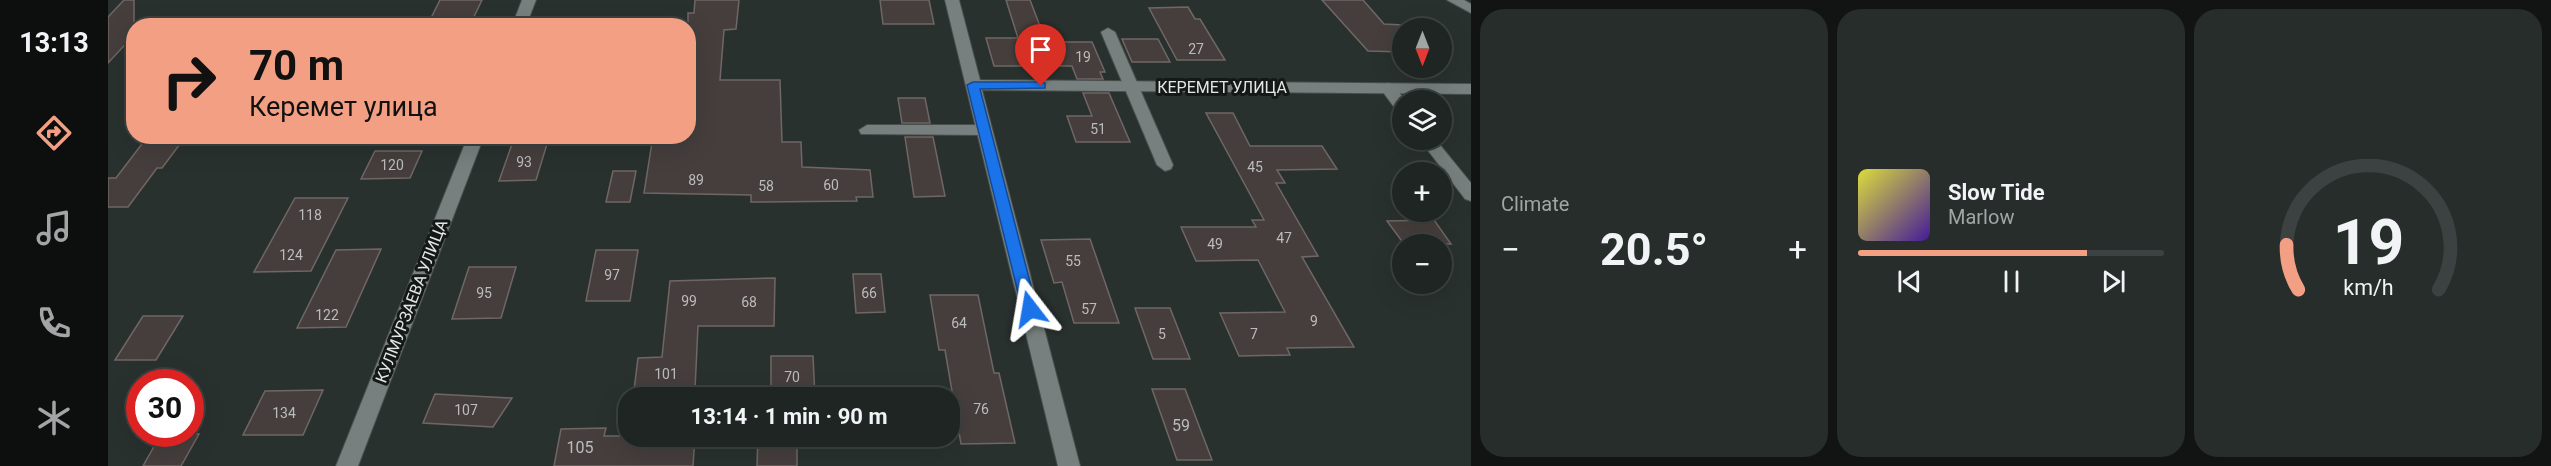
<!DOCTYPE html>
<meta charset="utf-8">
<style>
body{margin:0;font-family:Roboto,sans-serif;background:#272d2b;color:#f1f3f6;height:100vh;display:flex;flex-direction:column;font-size:22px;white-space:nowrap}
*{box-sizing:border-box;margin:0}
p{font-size:20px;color:#a1a5a6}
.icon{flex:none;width:33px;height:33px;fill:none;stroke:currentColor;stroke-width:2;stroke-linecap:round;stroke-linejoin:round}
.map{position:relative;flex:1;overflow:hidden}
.sheet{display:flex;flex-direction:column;gap:9px;padding:9px;background:#111413;width:1080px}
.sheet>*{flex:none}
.hud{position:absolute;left:18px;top:18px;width:570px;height:126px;border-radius:24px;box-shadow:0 6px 24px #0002,0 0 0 2px #3c4241;background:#f39f83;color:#111;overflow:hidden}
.needle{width:39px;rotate:180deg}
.tools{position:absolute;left:1284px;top:18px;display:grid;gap:12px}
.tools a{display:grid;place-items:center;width:60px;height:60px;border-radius:50%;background:#1f2523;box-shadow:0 6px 24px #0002,0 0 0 2px #3c4241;font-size:30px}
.speed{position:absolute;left:18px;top:369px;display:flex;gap:12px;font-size:30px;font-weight:700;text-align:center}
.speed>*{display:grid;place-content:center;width:78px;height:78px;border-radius:50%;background:#1f2523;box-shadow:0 6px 24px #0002,0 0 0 2px #3c4241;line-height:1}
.speed .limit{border:9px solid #d22;background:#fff;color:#111}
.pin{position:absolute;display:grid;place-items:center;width:51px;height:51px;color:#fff;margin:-62px -26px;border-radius:50% 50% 50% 0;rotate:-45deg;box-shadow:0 0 6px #0007}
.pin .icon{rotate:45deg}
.me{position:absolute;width:66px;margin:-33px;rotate:346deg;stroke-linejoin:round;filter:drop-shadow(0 0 4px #0008)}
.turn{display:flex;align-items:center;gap:21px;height:126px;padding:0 24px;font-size:27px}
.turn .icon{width:78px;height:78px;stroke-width:2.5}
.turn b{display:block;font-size:42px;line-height:51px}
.big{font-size:45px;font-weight:700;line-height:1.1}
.sheet .tile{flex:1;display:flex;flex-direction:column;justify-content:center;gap:9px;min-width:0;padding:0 21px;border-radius:24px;background:#272d2b}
.sheet .dial{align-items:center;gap:0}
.dial svg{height:156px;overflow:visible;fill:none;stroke:#3c4241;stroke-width:7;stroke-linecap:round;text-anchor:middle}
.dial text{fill:#f1f3f6;stroke:none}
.song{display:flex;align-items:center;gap:18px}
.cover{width:72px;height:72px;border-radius:9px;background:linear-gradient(135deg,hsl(60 70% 55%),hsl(260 70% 35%))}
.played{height:6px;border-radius:3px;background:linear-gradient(90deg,#f39f83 75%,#3c4241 75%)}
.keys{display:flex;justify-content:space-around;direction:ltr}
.heat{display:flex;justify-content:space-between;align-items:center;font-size:33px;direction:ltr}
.sheet .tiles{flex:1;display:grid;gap:9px;grid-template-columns:repeat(3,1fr)}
.trip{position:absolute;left:510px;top:387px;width:342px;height:60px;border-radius:24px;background:#1f2523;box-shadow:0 6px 24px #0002,0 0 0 2px #3c4241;font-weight:700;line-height:60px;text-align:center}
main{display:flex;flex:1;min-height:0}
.tabs{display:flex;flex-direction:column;width:108px;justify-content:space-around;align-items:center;background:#0c0f0e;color:#a1a5a6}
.tabs .icon{width:42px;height:42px}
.tabs .selected{color:#f39f83}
.tabs b{font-size:27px;color:#f1f3f6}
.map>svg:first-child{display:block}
.building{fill:#453e3c;stroke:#6f6765;stroke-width:1.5}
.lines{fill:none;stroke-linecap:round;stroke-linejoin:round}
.lane-casing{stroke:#484f4d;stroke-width:2}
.street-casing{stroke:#484f4d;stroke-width:2}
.secondary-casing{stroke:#484f4d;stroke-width:2}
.lane{fill:#77807e;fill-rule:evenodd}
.street{fill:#77807e;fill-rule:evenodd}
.secondary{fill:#77807e;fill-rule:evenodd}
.route{fill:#1a73e8;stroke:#114b97;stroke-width:1.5}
.labels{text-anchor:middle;stroke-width:6;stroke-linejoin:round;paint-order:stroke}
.number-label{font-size:14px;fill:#bbbdbc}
.street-label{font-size:16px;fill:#e2e7e6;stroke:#141817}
.near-number-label{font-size:16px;fill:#bbbdbc}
</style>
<main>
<nav class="tabs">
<b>13:13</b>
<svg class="icon selected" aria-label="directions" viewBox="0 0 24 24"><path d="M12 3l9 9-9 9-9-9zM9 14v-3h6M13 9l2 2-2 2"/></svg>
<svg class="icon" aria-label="music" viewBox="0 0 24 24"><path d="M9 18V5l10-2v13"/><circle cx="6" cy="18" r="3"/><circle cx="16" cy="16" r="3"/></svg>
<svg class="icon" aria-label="phone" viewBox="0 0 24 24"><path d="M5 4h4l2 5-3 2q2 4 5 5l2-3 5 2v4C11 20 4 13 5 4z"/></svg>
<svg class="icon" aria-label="climate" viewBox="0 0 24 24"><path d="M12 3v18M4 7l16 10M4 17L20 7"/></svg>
</nav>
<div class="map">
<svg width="1363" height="466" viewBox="0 0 1363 466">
<rect width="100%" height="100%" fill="#29312f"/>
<g class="building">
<polygon points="16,0 26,0 26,35 0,63 0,17"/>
<polygon points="332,0 374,0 362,25 319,26"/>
<polygon points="587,0 631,0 628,29 616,30 612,80 672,80 674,142 693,142 694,167 762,170 765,197 748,197 749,201 643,202 643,195 536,193 545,136 580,136 580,13 586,13"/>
<polygon points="772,0 821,0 826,24 775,24"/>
<polygon points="898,0 922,0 938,42 984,42 997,72 992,72 995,79 969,79 964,66 886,66 878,38 910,38"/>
<polygon points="1214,0 1255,0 1276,24 1294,25 1294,52 1260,51"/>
<polygon points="1080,7 1087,19 1092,19 1117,60 1069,60 1041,8"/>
<polygon points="1014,39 1050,39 1062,62 1024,62"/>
<polygon points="975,93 1001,93 1022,142 968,142 959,116 984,116"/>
<polygon points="790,98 817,98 822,123 794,123"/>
<polygon points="1098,113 1125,113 1142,146 1214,146 1229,169 1169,170 1177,183 1168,183 1210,256 1194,257 1246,347 1179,348 1182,355 1131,356 1112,313 1177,312 1150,260 1088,261 1073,227 1148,227 1144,220 1156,220"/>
<polygon points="40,136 78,136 54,168 49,168 20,207 0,207 0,178 8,178"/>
<polygon points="797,137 825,137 837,196 806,197"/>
<polygon points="404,144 439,144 428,180 391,181"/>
<polygon points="267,151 314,151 302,178 253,179"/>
<polygon points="505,171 528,171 522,202 498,202"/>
<polygon points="187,198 240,198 203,271 146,272"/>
<polygon points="1326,220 1343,244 1296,244 1279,221"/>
<polygon points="982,239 1011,323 966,323 954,282 946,283 933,240"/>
<polygon points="273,249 238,327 189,328 228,250"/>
<polygon points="488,250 530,250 522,301 478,301"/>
<polygon points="361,267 408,267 393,318 344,319"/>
<polygon points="745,274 773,274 777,312 748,313"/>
<polygon points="667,278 666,326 590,326 587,389 526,390 530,358 554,357 562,281"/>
<polygon points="822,295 870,295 886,373 891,373 907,443 853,444 837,350 831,350"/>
<polygon points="1027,308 1062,308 1082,359 1045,359"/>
<polygon points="35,316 75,316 48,360 7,360"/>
<polygon points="663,356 705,356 707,398 663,398"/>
<polygon points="1044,389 1077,389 1104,460 1069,460"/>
<polygon points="215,390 195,435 135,435 157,391"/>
<polygon points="327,394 404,398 385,427 315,423"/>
<polygon points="498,428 496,436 587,436 585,466 446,466 453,429"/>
<polygon points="53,434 91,434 73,466 35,466"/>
<polygon points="650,436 689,436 689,466 649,466"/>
</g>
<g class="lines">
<defs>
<g id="lane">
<polygon points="1000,28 1007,32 1065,165 1063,169 1057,171 1049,165 993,32"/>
<polygon points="1280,83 1285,85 1297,100 1294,100 1294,112 1289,111 1272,88"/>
<polygon points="759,125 876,125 884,130 876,135 753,134 751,130"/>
<polygon points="1312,140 1328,140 1363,183 1363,201 1357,199"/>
</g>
<g id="street">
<polygon points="414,0 428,0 418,26 404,26"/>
<polygon points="837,0 851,0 872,80 1363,84 1363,94 874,90 972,466 950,466"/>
<polygon points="360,136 376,136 250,466 228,466"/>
</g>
<polygon id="secondary" points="1339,0 1356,0 1363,4 1363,13"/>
</defs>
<use href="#lane" class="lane-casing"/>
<use href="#street" class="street-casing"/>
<use href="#secondary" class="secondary-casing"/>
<use href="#lane" class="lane"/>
<use href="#street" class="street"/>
<use href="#secondary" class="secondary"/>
</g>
<polygon class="route" points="933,82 937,83 937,88 872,89 929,309 922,315 914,309 859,85 865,82"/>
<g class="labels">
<g class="number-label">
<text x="1088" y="54">27</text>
<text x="975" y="62">19</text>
<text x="990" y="134">51</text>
<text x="416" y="167">93</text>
<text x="284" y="170">120</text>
<text x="1147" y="172">45</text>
<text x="588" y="185">89</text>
<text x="723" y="190">60</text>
<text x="658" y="191">58</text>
<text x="202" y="220">118</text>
<text x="1176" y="243">47</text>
<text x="1107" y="249">49</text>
<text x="183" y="260">124</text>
<text x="965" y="266">55</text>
<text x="504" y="280">97</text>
<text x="376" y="298">95</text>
<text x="761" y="298">66</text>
<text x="581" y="306">99</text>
<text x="641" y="307">68</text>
<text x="981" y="314">57</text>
<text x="219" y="320">122</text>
<text x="1206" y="326">9</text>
<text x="851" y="328">64</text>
<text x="1054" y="339">5</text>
<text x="1146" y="339">7</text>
<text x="558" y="379">101</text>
<text x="684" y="382">70</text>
<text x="873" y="414">76</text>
<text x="358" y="415">107</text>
<text x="176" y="418">134</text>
</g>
<g class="street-label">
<text x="1114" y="93">КЕРЕМЕТ УЛИЦА</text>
<text transform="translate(303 301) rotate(-69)" y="6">КУЛМУРЗАЕВА УЛИЦА</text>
</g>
<g class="near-number-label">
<text x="1073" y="431">59</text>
<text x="472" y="453">105</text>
</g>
</g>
</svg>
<div class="tools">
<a><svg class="needle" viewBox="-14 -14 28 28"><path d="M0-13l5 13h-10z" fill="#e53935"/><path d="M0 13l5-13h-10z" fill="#a1a5a6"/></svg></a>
<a><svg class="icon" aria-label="layers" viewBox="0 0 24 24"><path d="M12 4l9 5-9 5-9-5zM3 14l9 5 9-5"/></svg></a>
<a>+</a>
<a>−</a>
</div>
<div class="speed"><div class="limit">30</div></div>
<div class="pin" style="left:933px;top:86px;background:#d93025"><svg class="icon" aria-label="arrive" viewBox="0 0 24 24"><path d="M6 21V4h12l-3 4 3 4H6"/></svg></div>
<svg class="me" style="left:922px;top:309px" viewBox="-20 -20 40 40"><path d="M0-17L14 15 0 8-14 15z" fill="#1a73e8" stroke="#fff" stroke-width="4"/></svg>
<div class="trip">13:14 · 1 min · 90 m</div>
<div class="hud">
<div class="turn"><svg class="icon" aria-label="right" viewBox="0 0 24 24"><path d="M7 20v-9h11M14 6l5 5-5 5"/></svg><div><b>70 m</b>Керемет улица</div></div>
</div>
</div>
<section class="sheet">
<div class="tiles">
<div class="tile"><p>Climate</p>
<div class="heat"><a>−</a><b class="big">20.5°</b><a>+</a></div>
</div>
<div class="tile">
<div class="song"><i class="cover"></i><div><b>Slow Tide</b><p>Marlow</p></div></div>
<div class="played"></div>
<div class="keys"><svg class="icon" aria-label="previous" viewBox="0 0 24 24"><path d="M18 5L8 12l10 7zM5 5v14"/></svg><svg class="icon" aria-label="pause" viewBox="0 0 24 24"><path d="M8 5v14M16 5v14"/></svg><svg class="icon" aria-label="next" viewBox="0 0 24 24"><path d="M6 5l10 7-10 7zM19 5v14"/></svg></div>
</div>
<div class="tile dial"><svg viewBox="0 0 100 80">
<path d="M14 69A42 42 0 1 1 86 69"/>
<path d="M14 69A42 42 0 0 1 8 46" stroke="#f39f83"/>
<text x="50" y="56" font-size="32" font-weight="700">19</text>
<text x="50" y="72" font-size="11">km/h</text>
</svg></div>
</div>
</section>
</main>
